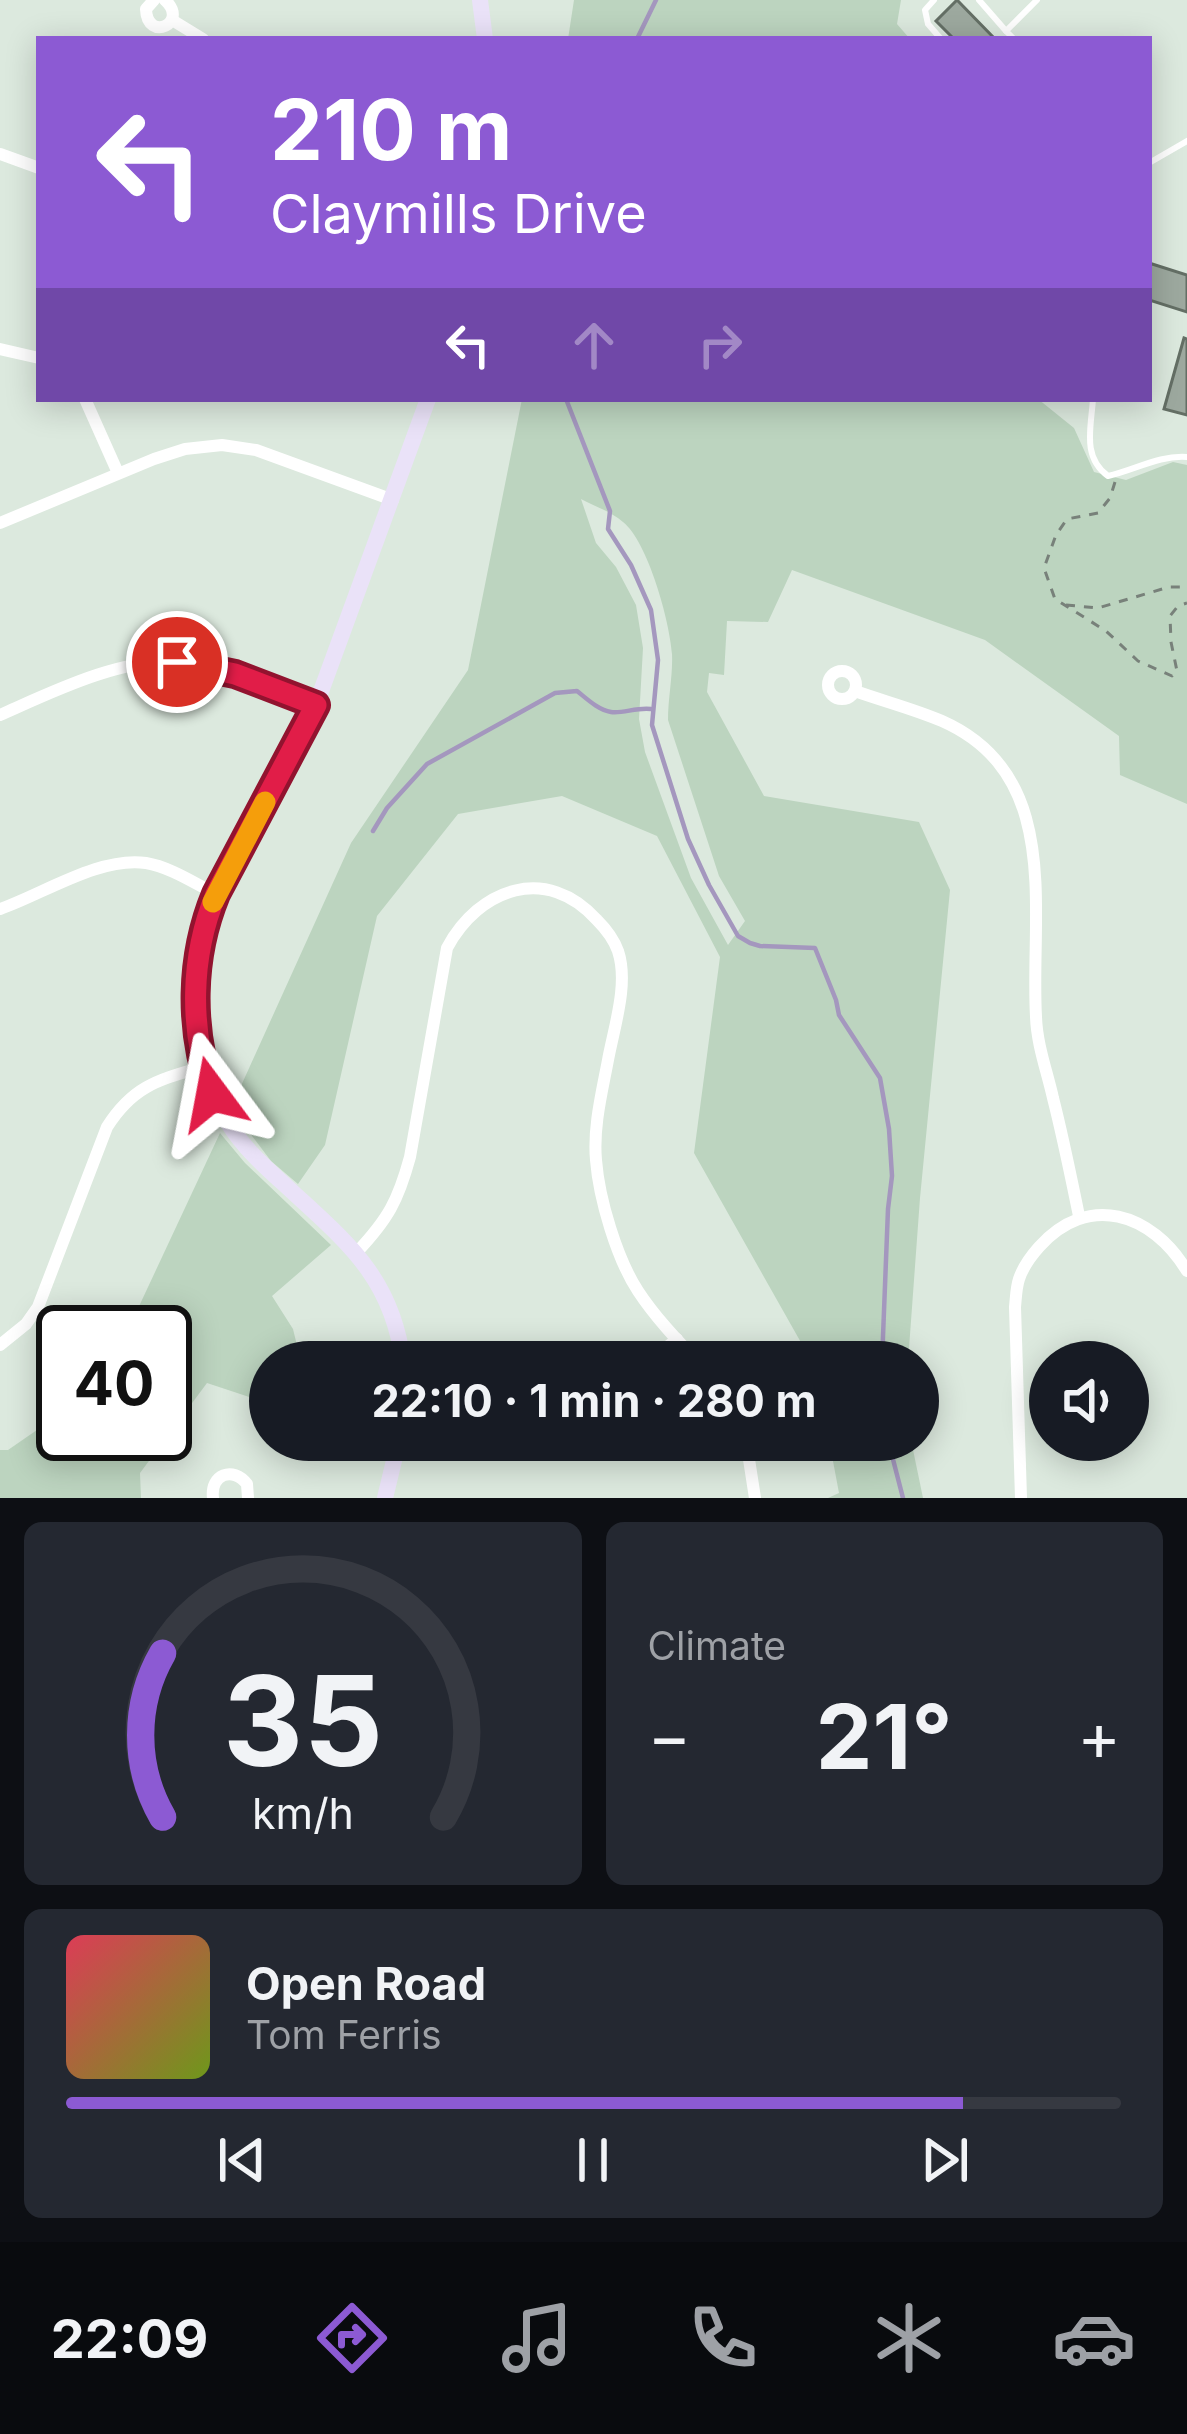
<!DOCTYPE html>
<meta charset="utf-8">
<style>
body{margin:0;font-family:Inter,sans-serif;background:#242831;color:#f1f3f6;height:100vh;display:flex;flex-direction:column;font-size:45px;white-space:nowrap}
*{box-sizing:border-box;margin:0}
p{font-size:39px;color:#9ea1a6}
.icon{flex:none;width:66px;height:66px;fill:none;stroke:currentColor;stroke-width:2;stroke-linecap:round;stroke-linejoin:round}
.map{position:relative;height:1498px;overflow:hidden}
.sheet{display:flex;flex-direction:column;gap:24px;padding:24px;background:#0d0f14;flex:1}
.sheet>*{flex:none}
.hud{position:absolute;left:36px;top:36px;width:1116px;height:366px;border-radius:0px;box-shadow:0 6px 30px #0003;background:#8c5ad3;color:#fff;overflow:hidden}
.tools{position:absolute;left:1029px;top:1341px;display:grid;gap:24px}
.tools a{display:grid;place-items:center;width:120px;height:120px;border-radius:50%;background:#171b24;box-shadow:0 6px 30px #0003;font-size:60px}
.speed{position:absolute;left:36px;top:1305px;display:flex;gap:24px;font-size:60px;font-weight:700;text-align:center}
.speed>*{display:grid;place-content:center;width:156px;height:156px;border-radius:50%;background:#171b24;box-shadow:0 6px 30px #0003;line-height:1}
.speed .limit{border:6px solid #111;border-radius:18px;background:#fff;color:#111}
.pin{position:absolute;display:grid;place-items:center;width:102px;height:102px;color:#fff;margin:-51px;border:6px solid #fff;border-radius:50%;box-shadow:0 3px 12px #0007}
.me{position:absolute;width:132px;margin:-66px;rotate:347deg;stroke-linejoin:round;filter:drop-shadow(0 0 9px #0008)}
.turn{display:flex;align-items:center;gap:42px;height:252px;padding:0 36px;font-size:54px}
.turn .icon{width:156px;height:156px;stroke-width:2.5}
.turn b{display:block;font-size:84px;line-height:102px}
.lanes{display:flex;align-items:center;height:114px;padding:0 36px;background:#0003;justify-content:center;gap:60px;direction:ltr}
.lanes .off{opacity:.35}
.big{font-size:90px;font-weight:700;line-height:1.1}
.sheet .card{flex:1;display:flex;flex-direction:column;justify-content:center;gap:18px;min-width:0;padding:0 42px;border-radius:18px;background:#242831}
.sheet .dial{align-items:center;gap:0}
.dial svg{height:312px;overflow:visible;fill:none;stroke:#363941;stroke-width:7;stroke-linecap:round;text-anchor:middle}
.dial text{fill:#f1f3f6;stroke:none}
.song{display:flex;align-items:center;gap:36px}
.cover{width:144px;height:144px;border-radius:18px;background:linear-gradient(135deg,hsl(350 70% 55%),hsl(80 70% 35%))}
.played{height:12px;border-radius:6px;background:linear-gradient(90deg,#8c5ad3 85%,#363941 85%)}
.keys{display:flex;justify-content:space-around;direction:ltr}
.heat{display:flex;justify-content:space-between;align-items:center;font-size:66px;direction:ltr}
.sheet .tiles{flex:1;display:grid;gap:24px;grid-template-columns:1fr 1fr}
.card:last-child{grid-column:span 2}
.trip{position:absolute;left:249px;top:1341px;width:690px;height:120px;border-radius:60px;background:#171b24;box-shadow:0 6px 30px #0003;font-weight:700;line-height:120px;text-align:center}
.menu{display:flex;height:192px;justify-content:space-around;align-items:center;background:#090b0e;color:#9ea1a6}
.menu .icon{width:84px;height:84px}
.menu .current{color:#8c5ad3}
.menu b{font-size:54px;color:#f1f3f6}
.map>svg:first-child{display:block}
.green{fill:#bcd4bf;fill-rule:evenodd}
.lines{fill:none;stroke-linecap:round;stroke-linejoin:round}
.stream{stroke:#a497be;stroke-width:4.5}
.building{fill:#9da99f;stroke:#646f65;stroke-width:3}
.path{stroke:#78817a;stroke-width:3;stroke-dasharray:9 9;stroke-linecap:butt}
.lane{stroke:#fff;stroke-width:6}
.street{stroke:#fff;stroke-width:12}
.secondary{stroke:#eae2f8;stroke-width:16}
.route-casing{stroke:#92132f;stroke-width:30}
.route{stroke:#e11d48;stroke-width:21}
.slow{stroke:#f59e0b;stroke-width:21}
</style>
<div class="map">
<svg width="1187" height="1498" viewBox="0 0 1187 1498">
<rect width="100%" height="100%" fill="#dce9de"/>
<g class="green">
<polygon points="574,0 901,0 897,24 910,39 568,39"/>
<path d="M522 399H1038L1074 428 1094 472 1126 480 1173 462 1187 465V804L1120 775 1119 736 985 640 792 570 768 622 727 621 724 675 709 673 707 692 764 796 919 822 950 890 920 1198 908 1362H812L694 1153 720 957 657 836 562 796 458 814 377 916 325 1145 298 1184 271 1161 231 1108 351 843 468 670ZM581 499C594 506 612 512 623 522 648 542 670 622 672 654 673 675 668 698 668 720L719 876 745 921 728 945 691 878 645 752 639 719 643 648 636 605 616 567 596 543Z"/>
<polygon points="220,1133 245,1163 331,1245 272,1296 293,1329 301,1362 270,1362 270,1404 207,1383 140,1473 141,1498 0,1498 0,1450 8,1450 63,1412 63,1434 165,1434 165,1332 127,1332"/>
<polygon points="829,1440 911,1440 923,1498 828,1498 839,1493"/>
</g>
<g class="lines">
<g class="stream">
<polyline points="637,39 656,0"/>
<polyline points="566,399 610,511 608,529 631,565 651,610 658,660 652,725 688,839 709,885 738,936 750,943 760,946 815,948 836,1000 839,1015 880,1078 889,1129 892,1176 888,1209 882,1362"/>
<path d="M373 831 387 808 427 764 555 693 577 691C586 698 598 710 611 712 622 714 637 707 651 709"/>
<polyline points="888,1440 903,1498"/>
</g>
</g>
<g class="building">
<polygon points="957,0 995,39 954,39 936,21"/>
<polygon points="1149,263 1187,275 1187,312 1149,300"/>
<polygon points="1184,338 1187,339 1187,415 1164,409"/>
</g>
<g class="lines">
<g class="path">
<polyline points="1115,482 1110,498 1098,513 1067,519 1056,535 1044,568 1055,599 1106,631 1138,661 1172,676 1177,671 1171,642 1170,616 1178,606 1187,603"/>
<polyline points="1066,605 1098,608 1169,587 1187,587"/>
</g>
<g class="lane">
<polyline points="934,0 925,10 928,24 941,39"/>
<polyline points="979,0 1006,31"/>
<polyline points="1014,39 1006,31 1037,0"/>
<polyline points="1149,163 1187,141"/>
<path d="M1093 399C1091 428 1082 457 1108 476 1135 470 1159 455 1187 457"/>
</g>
<g class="street">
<path d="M154 0 146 9C147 43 190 23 165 0"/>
<polyline points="172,20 203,39"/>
<polyline points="0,154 39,168"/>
<polyline points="0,349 39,358"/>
<polyline points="85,399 118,473"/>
<polyline points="0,523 154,459 185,449 222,445 256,450 393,500"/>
<circle cx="842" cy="685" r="14"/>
<path d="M855 691C883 701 914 709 942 721 1064 775 1030 912 1036 1017 1037 1045 1047 1071 1053 1098 1063 1137 1071 1177 1079 1216"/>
<path d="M0 715C52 692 122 657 180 662 228 667 272 688 316 705"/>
<path d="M0 909C43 894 100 856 146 863 170 867 194 883 216 894"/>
<path d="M357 1252C388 1219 398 1201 410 1157L447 948C479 888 547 864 597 920 605 928 614 940 618 951 629 984 614 1027 608 1060 602 1092 593 1127 596 1160 599 1199 617 1259 638 1291 655 1317 677 1340 698 1362"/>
<path d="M0 1345 26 1324 38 1307 107 1127C133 1086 158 1080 202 1067"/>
<polyline points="625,1362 635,1362"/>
<polyline points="649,1362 677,1339"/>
<polyline points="746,1440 755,1498"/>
<path d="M213 1498C210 1474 233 1466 247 1484L248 1498"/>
<path d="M1021 1498 1015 1307C1016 1298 1016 1288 1019 1279 1023 1267 1031 1256 1039 1247 1088 1192 1152 1213 1187 1271"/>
</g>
<g class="secondary">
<polyline points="480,0 485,39"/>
<path d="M403 1362C392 1275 344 1240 284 1184 264 1166 243 1147 228 1123 208 1090 200 1057 197 1019 193 975 200 934 216 894L316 705 428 399"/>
<polyline points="385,1498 399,1440"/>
</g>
</g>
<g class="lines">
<defs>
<path id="route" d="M177 662 235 674 316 705 216 894C190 957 189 1029 212 1094"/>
</defs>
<use href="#route" class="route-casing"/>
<use href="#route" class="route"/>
<polyline class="slow" points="213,902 265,802"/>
</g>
</svg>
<div class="tools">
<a><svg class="icon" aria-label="sound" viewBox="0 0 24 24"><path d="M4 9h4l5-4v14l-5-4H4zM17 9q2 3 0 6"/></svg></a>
</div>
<div class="speed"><div class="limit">40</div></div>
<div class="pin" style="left:177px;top:662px;background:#d93025"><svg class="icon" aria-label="arrive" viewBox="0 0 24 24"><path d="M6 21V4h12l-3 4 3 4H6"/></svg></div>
<svg class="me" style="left:212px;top:1094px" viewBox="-20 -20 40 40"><path d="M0-17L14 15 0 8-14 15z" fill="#e11d48" stroke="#fff" stroke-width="4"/></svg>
<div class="trip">22:10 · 1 min · 280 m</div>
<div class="hud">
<div class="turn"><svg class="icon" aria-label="left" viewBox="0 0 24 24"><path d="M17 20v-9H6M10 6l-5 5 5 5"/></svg><div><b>210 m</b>Claymills Drive</div></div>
<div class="lanes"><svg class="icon" aria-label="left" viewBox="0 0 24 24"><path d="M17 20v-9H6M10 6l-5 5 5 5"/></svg><svg class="icon off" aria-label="ahead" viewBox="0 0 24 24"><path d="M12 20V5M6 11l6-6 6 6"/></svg><svg class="icon off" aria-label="right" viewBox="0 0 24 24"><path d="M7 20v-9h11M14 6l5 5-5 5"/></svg></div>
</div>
</div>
<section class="sheet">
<div class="tiles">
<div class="card dial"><svg viewBox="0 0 100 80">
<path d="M14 69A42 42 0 1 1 86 69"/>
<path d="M14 69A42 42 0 0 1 14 27" stroke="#8c5ad3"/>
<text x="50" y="56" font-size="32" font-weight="700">35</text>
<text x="50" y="72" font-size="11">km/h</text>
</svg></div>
<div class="card"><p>Climate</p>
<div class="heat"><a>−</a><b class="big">21°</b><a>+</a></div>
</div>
<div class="card">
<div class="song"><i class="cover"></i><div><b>Open Road</b><p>Tom Ferris</p></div></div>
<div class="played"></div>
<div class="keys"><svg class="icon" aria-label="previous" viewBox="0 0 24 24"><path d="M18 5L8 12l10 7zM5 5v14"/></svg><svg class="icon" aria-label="pause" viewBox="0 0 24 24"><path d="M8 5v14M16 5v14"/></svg><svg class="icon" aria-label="next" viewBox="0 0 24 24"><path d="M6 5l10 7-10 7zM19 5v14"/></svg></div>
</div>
</div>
</section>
<nav class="menu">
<b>22:09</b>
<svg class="icon current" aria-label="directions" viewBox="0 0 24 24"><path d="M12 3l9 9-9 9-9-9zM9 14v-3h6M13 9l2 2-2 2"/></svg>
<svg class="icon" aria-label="music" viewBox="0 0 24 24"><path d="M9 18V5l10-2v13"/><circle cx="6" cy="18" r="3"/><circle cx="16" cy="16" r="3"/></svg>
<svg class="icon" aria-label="phone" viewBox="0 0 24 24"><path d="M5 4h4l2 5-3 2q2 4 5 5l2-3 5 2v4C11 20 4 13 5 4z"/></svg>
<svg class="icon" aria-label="climate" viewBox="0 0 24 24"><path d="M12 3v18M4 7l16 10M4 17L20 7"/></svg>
<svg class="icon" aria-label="car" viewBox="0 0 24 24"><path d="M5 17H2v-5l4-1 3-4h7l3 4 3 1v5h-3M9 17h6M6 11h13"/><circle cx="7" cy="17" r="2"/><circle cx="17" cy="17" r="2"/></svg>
</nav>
